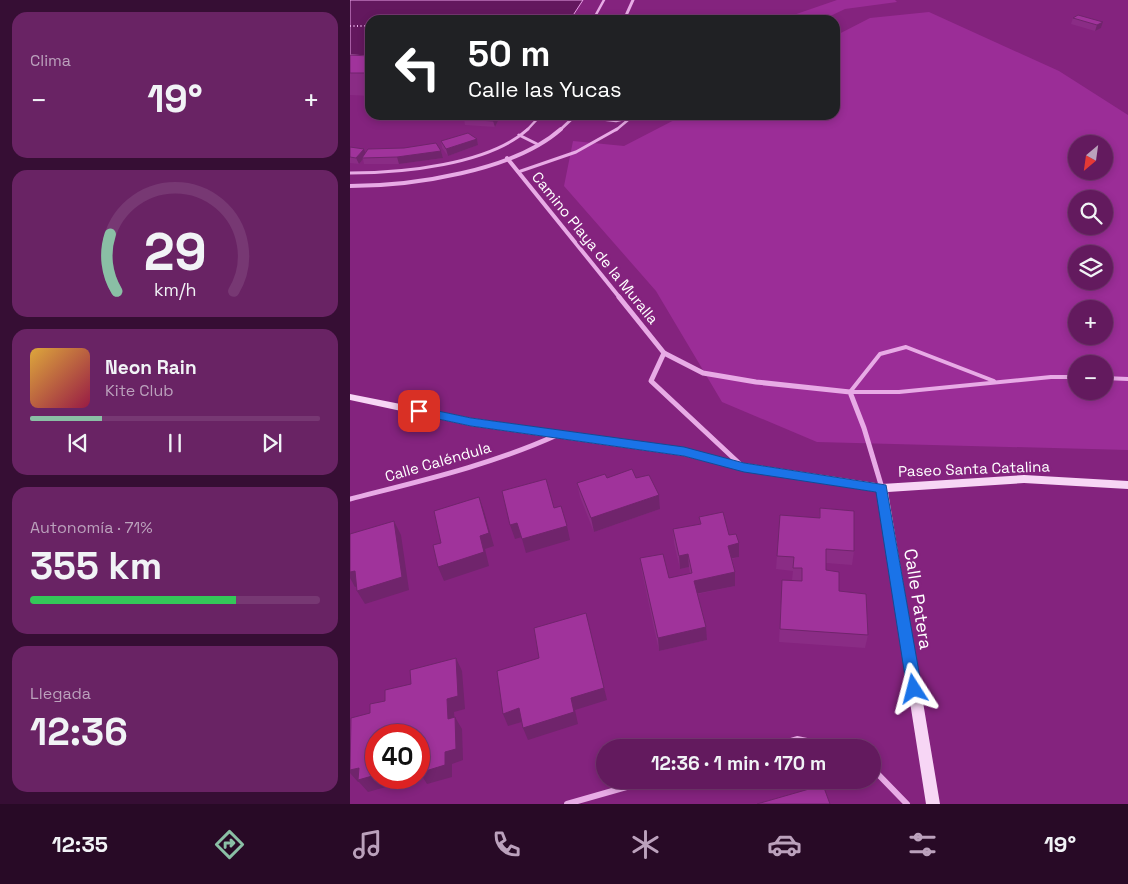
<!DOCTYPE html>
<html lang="es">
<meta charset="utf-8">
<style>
body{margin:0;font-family:"Space Grotesk",sans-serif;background:#692364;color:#f1f3f6;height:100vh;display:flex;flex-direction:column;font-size:19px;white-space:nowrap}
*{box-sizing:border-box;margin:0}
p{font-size:16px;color:#bba1bc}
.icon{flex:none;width:28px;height:28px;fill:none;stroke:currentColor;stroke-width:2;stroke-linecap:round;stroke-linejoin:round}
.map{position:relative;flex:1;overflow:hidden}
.sheet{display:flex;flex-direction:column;gap:12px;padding:12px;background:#360e34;width:350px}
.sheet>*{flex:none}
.banner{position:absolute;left:15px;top:15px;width:475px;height:105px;border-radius:15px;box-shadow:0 2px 8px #0003,0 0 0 1px #773873;background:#202124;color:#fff;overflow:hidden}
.needle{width:32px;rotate:209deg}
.buttons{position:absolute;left:718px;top:135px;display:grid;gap:10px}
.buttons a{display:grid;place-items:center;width:45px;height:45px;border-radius:50%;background:#631a5e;box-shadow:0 2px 8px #0003,0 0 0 1px #773873;font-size:25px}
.speed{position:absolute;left:15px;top:724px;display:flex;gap:10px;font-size:25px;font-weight:700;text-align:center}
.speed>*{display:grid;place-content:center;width:65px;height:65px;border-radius:50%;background:#631a5e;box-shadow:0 2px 8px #0003,0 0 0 1px #773873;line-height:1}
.speed .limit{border:8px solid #d22;background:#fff;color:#111}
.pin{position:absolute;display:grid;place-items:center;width:42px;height:42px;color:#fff;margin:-21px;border-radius:10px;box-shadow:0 2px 8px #0006}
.me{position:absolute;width:55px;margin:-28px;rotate:351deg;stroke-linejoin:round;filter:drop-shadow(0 0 4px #0008)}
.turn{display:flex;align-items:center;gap:18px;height:105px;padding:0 20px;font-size:22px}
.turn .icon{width:65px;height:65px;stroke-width:2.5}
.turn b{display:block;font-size:35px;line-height:42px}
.big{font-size:38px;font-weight:800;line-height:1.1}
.sheet .widget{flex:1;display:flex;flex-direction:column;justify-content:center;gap:8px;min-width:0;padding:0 18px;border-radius:15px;background:#692364}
.sheet .dial{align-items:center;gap:0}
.dial svg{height:130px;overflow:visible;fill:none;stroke:#773873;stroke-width:7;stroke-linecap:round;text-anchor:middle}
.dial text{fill:#f1f3f6;stroke:none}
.song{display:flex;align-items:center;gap:15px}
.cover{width:60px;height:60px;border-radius:8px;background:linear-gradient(135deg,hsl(40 70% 55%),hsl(340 70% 35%))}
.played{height:5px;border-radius:2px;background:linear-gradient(90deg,#8abfa5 25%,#773873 25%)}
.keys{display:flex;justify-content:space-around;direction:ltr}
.heat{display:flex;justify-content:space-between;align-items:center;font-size:28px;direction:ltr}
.charge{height:8px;border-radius:4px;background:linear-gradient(90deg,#34c759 71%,#773873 0)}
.trip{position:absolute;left:246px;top:739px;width:285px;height:50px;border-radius:25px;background:#631a5e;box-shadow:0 2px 8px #0003,0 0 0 1px #773873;font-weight:800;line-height:50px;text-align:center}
.menu{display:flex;height:80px;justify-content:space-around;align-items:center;background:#280a26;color:#bba1bc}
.menu .icon{width:35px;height:35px}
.menu .active{color:#8abfa5}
.menu b{font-size:22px;color:#f1f3f6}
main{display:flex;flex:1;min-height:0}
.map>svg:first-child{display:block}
.green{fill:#9b2d97;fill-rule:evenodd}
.water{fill:#63185e;stroke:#e99fe7}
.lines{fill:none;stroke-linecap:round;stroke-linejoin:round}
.path{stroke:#e8abe6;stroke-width:2;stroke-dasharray:1 2.5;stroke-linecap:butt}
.lane-far2{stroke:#e8abe6;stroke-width:2.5}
.lane-far1{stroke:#e8abe6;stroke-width:3}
.lane{stroke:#e8abe6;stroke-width:4}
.street-far3{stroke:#e8abe6;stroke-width:3}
.street-far2{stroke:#e8abe6;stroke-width:4}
.street-far1{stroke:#e8abe6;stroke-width:5}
.street{stroke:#e8abe6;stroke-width:6}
.secondary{fill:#f7d6f5;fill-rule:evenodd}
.wall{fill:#8a2c85}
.shaded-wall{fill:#70246c}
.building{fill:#a0339b;stroke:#70246c}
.route{fill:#1a73e8;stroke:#114b97}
.labels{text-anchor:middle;stroke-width:5;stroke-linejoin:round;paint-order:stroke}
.street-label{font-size:15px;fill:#fff;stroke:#84237e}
.near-street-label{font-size:18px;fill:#fff;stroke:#84237e}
</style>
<main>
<section class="sheet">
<div class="widget"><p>Clima</p>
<div class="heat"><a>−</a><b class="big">19°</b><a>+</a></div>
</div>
<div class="widget dial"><svg viewBox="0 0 100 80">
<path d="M14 69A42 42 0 1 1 86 69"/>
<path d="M14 69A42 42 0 0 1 10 34" stroke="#8abfa5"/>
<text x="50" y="56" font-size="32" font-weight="700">29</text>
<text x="50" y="72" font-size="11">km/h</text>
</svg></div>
<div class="widget">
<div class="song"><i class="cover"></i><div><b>Neon Rain</b><p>Kite Club</p></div></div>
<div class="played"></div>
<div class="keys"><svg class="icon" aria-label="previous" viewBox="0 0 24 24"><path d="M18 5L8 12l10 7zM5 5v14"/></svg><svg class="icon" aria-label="pause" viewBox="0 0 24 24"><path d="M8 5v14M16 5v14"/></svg><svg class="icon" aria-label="next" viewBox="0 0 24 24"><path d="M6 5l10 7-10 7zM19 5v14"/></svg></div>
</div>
<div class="widget"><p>Autonomía · 71%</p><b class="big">355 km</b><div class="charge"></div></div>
<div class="widget"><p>Llegada</p><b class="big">12:36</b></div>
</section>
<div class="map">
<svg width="778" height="804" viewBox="0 0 778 804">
<rect width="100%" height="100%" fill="#84237e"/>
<g class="green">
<polygon points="487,0 545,0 547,2 495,9 472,20 429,20"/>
<path d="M579 12 709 71 778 115V450L467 442 372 402 306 291 214 186 223 141 274 146 334 115H485V36L520 18ZM726 144H754V171H726ZM726 199H754V226H726ZM726 254H754V281H726ZM726 309H754V336H726ZM726 364H754V391H726Z"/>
</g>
<polygon class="water" points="0,0 233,0 220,20 20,20 20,56 0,55"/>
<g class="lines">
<polyline class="path" points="0,26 20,26"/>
<g class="lane-far2">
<polyline points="243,20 254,0"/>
<polyline points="240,118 266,121 291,115"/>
<polyline points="177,130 191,115"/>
<polyline points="266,130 278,120"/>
</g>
<g class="lane-far1">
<polyline points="169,135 187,144"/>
<polyline points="168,172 226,152 267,129"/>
<path d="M0 173C51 173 139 165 178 129"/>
</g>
<g class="lane">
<polyline points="754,378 778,379"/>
<polyline points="500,392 549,392 701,377 726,377"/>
<polyline points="500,392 530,354 556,347 644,381"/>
</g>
<g class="street-far3">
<polyline points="274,20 283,0"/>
<polyline points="210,130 226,115"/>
</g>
<g class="street-far2">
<polyline points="157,158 270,298"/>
<path d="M0 186C62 186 164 171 211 129"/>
</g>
<g class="street-far1">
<polyline points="269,297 314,353 353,373 406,382 500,392 514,428 532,488"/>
<polyline points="314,353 301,381 392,466"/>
<path d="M0 499C70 481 141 465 207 435"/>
</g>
<g class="street">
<polyline points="417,748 447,739 491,748"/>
<polyline points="522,768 557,804"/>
<polyline points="217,804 301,780"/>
</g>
<polygon class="secondary" points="0,394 121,418 334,448 394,463 532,484 674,475 778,481 778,489 674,483 538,492 590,804 576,804 527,492 394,471 334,456 121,426 0,400"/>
</g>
<g class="wall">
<polygon points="723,18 753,22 751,28 745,31 721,24"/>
<polygon points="0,55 20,56 20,96 0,95"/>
<polygon points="114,119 149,119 145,127 115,125"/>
<polygon points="127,139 128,145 98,156 92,148 91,141"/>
<polygon points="0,147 15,153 91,151 93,158 49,164 14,164 13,159 9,164 0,163"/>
<polygon points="286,478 309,495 310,509 244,532 230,497 227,483"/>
<polygon points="470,508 504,551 502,565 476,563 476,570 518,635 515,648 429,642 432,580 442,580 443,571 426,569 430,515 469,518"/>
<polygon points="349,517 379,535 389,557 382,559 385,572 385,586 348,594 357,640 309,651 292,572 290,558 319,578 340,573 339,567 330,569 324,543 323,529 350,524"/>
</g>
<g class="shaded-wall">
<polygon points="753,22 751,28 745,31 747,25"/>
<polygon points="146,115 148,115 149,119 145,127 143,121"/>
<polygon points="127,139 128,145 98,156 96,149"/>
<polygon points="14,149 16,155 12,158 13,159 9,164 6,158"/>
<polygon points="91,151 93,158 49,164 47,157"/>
<polygon points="309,495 310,509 244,532 241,518"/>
<polygon points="129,497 134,511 144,546 135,549 139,566 94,581 88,567"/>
<polygon points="44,521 51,535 59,590 15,604 7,591"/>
<polygon points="167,523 172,537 165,539 160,525"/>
<polygon points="217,526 220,540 176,553 172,539"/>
<polygon points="389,543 389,557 378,559 378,546"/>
<polygon points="338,554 339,567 330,569 329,556"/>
<polygon points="5,571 13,584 5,587 0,578 0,572"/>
<polygon points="385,572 385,586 345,594 344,581"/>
<polygon points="236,613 257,700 225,710 228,724 178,740 173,728 221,698"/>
<polygon points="356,627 357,640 309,651 308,638"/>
<polygon points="106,658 112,671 115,709 104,712 105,731 98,719 97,699"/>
<polygon points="169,708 175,721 158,726 153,714"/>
<polygon points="105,717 112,729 113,760 102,764 102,777 77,784 72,776 69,777 69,764 95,752"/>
<polygon points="9,768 26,775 26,778 68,778 18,792 9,782 8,782 0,773 0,770"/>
</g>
<g class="building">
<polygon points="728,15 753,22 747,25 723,18"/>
<polygon points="0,55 20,56 20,73 0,73"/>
<polygon points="116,115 146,115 143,121 114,119"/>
<polygon points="118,133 127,139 96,149 91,141"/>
<polygon points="86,143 91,151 47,157 12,158 18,149 54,148"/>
<polygon points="0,147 14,149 6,158 0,157"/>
<polygon points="282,469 286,478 299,475 309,495 241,518 227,483 255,474 257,478"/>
<polygon points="196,479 204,508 211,506 217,526 172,539 167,523 160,525 152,491"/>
<polygon points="129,497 139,533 130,536 134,552 88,567 83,545 91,543 84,511"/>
<polygon points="470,508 504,511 504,551 476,549 476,570 489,572 489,591 516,594 518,635 430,629 432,580 452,581 452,568 443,568 444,557 427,556 430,515 470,518"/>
<polygon points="373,512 379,535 386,534 389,543 378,546 385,572 344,581 356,627 308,638 290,558 313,554 319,578 342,573 338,554 329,556 323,529 351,524 349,517"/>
<polygon points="44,521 52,577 7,591 5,571 0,572 0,534"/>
<polygon points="236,613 254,688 221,698 224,712 173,728 169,708 153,714 147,671 189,658 184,628"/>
<polygon points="106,658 108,696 97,699 98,719 105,717 106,749 95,752 95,765 69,773 69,735 26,735 26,775 8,780 9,768 0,770 1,718 20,713 20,704 35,701 35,690 61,684 60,670"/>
<polygon points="473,785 480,804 407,804"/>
</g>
<polygon class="route" points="69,407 121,418 334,447 394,463 536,485 572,689 570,695 564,697 559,695 557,689 526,492 394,472 334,456 121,426 65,414 64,411"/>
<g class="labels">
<g class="street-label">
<text transform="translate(245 248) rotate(51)" y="5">Camino Playa de la Muralla</text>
<text transform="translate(88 462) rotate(-16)" y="5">Calle Caléndula</text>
<text transform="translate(624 469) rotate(-2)" y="5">Paseo Santa Catalina</text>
</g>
<g class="near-street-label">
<text transform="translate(568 599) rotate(81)" y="6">Calle Patera</text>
</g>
</g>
</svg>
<div class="buttons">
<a><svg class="needle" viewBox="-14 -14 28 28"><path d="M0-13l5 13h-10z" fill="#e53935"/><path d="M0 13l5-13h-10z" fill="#bba1bc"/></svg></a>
<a><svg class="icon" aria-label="search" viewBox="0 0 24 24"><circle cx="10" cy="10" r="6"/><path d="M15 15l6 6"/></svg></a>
<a><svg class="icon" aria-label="layers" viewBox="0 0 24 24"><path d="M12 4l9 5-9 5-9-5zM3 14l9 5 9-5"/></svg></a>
<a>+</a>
<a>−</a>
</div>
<div class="speed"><div class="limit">40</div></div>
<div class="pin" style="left:69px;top:411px;background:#d93025"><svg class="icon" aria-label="arrive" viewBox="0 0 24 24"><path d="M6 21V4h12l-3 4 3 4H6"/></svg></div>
<svg class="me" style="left:564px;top:689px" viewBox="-20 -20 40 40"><path d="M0-17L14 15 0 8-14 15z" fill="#1a73e8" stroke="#fff" stroke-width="4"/></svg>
<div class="trip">12:36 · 1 min · 170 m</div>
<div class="banner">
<div class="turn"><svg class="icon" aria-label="left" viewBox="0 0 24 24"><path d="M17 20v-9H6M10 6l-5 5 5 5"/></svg><div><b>50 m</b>Calle las Yucas</div></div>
</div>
</div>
</main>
<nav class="menu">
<b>12:35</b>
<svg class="icon active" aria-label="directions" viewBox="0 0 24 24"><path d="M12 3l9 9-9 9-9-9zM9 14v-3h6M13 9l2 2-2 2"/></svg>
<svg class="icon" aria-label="music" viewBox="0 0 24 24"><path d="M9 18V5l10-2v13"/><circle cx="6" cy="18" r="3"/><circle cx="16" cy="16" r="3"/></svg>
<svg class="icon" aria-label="phone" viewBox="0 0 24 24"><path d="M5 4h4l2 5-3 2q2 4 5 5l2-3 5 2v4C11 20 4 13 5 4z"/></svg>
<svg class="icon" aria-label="climate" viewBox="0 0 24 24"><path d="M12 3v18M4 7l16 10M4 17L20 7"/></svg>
<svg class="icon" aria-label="car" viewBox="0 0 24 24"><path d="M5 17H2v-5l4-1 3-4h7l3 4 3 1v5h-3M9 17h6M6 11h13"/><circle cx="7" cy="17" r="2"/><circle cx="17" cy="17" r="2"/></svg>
<svg class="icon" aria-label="filters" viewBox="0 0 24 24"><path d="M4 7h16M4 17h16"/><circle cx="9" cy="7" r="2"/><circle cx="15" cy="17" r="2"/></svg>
<b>19°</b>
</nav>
